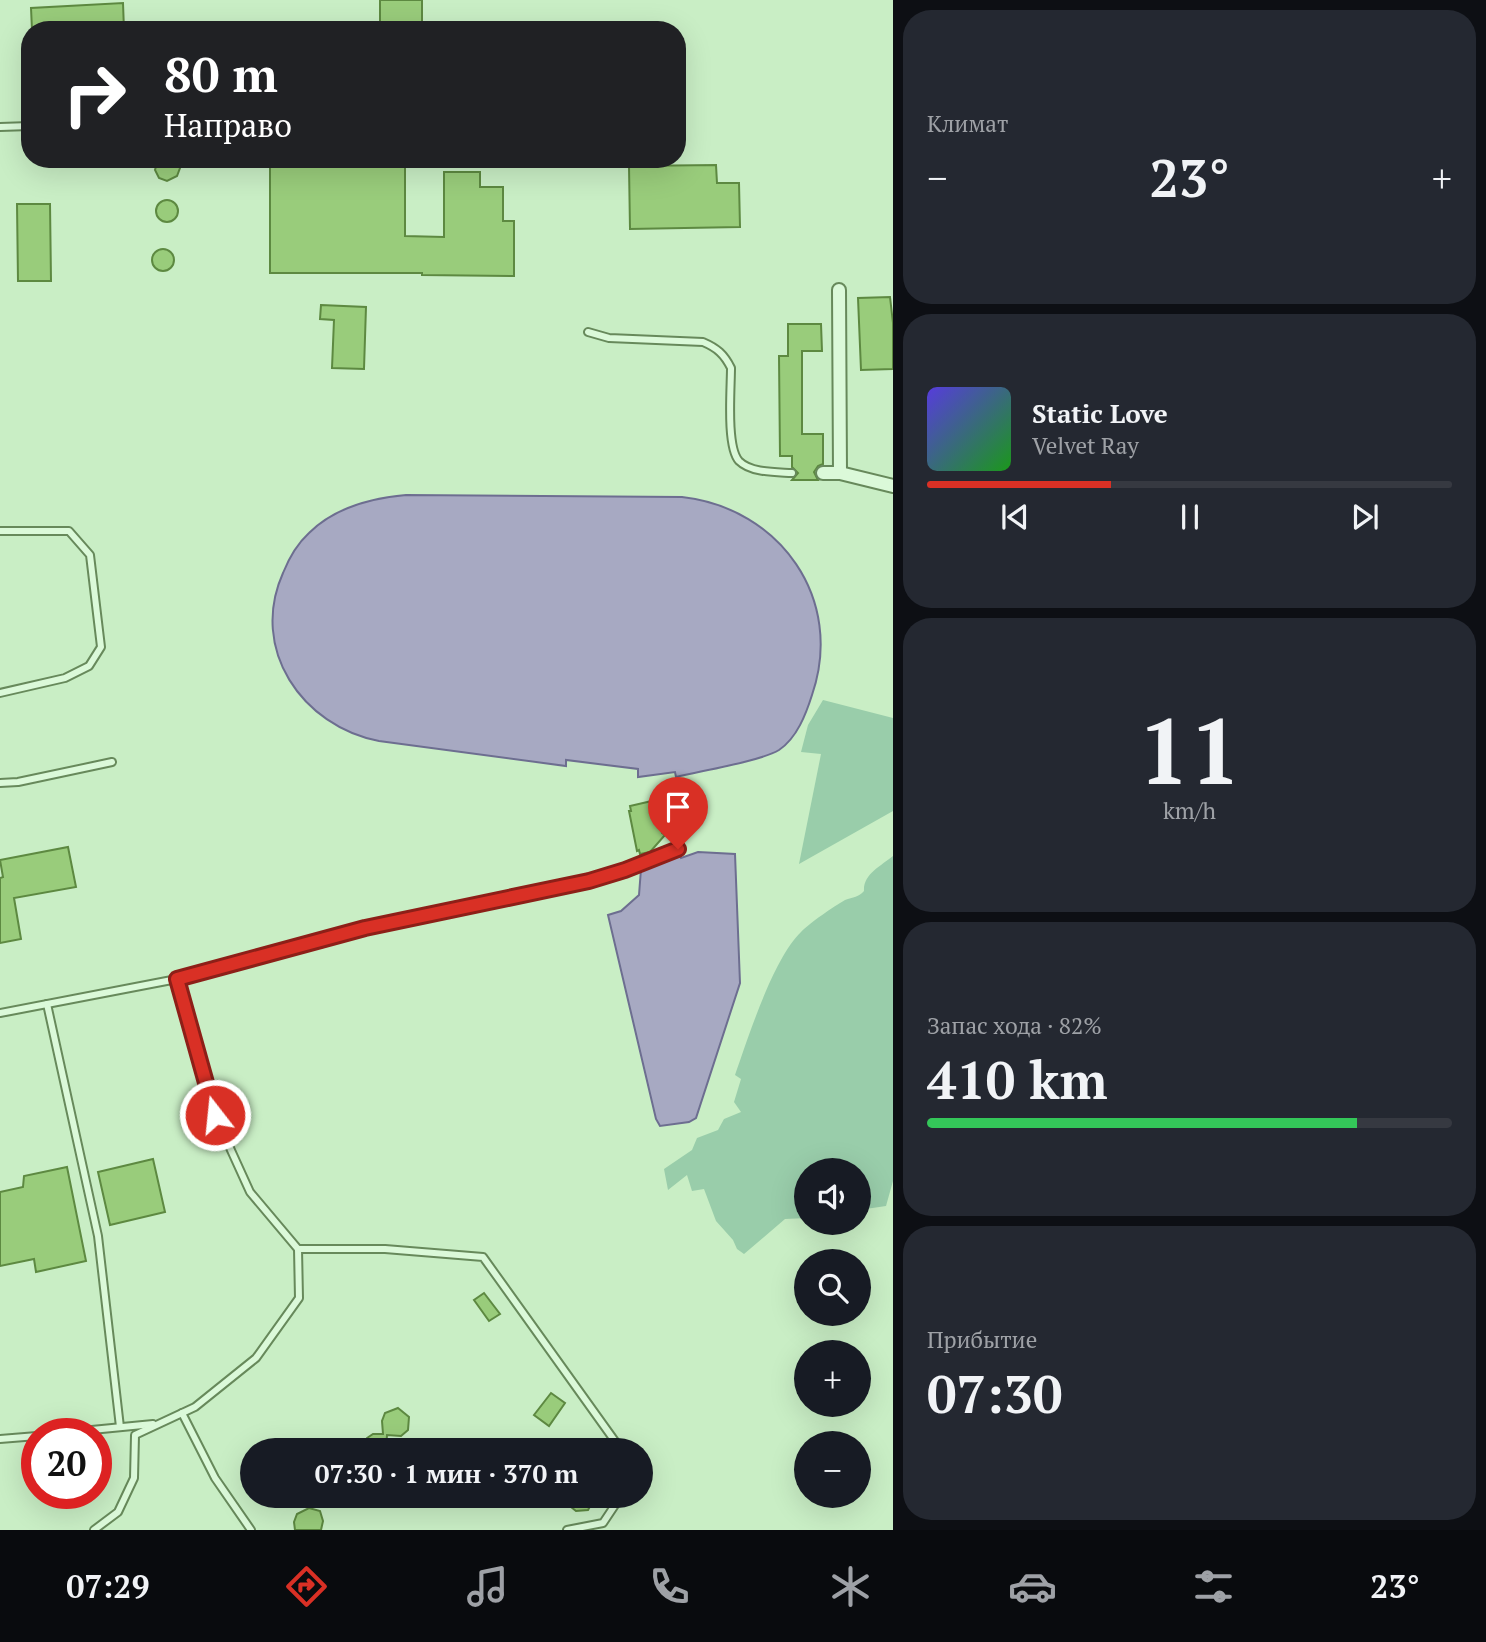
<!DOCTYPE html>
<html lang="ru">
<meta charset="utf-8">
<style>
body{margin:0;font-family:"PT Serif",serif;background:#242831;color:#f1f3f6;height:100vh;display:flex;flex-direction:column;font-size:26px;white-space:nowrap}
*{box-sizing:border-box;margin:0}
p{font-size:23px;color:#9ea1a6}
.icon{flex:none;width:38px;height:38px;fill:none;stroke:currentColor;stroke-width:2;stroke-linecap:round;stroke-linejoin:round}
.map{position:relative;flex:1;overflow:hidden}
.details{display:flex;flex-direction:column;gap:10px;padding:10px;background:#0d0f14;width:593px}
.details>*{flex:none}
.hud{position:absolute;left:21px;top:21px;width:665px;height:147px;border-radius:28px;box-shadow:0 7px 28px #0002;background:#202124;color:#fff;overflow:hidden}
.tools{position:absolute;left:794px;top:1158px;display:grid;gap:14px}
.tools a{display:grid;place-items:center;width:77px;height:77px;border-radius:50%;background:#171b24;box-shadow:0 7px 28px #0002;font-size:35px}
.speed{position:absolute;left:21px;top:1418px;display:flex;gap:14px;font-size:35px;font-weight:700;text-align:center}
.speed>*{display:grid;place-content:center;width:91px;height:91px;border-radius:50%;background:#171b24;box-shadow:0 7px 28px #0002;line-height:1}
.speed .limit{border:10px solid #d22;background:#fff;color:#111}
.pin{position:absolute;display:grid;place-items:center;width:60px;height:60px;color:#fff;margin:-72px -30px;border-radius:50% 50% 50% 0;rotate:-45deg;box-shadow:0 0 7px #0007}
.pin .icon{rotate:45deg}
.me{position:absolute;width:77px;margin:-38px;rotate:344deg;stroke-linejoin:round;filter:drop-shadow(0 0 5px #0008)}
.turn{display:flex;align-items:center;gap:24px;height:147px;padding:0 28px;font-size:32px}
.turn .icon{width:91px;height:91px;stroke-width:2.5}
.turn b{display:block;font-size:49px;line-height:60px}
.big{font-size:52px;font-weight:700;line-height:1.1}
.details .tile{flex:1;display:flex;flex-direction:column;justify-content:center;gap:10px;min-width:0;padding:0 24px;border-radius:28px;background:#242831}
.details .dial{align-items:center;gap:0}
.dial b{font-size:91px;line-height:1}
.song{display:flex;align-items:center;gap:21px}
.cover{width:84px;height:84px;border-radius:10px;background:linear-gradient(135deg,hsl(250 70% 55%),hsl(120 70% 35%))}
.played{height:7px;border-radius:4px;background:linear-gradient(90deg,#d93025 35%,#363941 35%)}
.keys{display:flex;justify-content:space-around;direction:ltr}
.heat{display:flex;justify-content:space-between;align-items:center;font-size:38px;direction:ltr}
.charge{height:10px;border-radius:5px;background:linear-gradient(90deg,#34c759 82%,#363941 0)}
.trip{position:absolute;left:240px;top:1438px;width:413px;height:70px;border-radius:35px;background:#171b24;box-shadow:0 7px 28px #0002;font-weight:700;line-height:70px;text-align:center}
.dock{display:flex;height:112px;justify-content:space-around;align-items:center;background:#090b0e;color:#9ea1a6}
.dock .icon{width:49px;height:49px}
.dock .on{color:#d93025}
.dock b{font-size:32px;color:#f1f3f6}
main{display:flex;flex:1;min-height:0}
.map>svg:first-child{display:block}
.green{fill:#99cdaa}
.water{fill:#a7a9c2;stroke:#6d6e90;stroke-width:2}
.building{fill:#99cc7b;stroke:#5d8941;stroke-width:2}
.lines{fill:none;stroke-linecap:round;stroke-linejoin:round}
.service-casing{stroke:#67895b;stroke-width:10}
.minor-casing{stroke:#67895b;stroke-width:16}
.service{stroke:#dbf9d9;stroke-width:6}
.minor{stroke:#dbf9d9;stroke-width:12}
.route-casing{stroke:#8d1f18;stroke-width:18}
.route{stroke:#d93025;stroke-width:12}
</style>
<main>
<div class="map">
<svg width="893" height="1530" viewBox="0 0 893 1530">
<rect width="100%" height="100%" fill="#c9eec5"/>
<g class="green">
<polygon points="823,700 893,718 893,811 799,864 821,754 801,752 808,725"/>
<path d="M893 856V1181L886 1206 859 1210V1171H807V1218L785 1219 744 1254 737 1249 733 1240 716 1221 704 1189 692 1191 687 1175 668 1190 664 1169 692 1150 697 1138 718 1130 724 1119 741 1112 734 1102 741 1079 735 1075C748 1038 773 959 801 932 811 922 833 907 845 900 853 897 859 897 864 891 863 874 881 866 893 856Z"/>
</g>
<g class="water">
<path d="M406 495 682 497C780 508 845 599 812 695 806 714 797 738 779 750 761 761 700 771 676 777L675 772 638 777V769L566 760V766L379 741C302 726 249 649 283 573 289 558 297 544 309 533 334 508 372 498 406 495Z"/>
<polygon points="698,852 735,854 740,983 696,1118 689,1122 660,1126 656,1119 608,915 621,911 639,895 641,869 679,853 681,858"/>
</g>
<g class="building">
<rect x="380" y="0" width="42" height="30"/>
<polygon points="123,3 124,30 32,30 31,8"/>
<polygon points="158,159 177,159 180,168 177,176 167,181 159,178 155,170"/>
<polygon points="270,163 405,163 405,236 444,237 444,172 480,172 480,187 503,187 503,221 514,221 514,276 422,275 422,273 270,273"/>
<polygon points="716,165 717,183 739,183 740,227 630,229 629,166"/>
<circle cx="167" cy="211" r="11"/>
<polygon points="17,204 50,204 51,281 18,281"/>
<circle cx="163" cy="260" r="11"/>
<polygon points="890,297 893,323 893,369 861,370 858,298"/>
<polygon points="321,305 366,307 364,369 332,368 334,320 320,319"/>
<polygon points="788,324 821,324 822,351 802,351 802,434 823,434 823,464 818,466 814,472 818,480 792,480 798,473 792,467 792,456 780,456 779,356 788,356"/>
<polygon points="656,800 662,833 665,835 650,852 640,854 639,850 637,851 629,811 631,811 630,806"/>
<polygon points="68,847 76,887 14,898 21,939 0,943 0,878 3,877 0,860"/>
<polygon points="153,1159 165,1212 110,1225 98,1172"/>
<polygon points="67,1167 86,1261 36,1272 34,1259 0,1266 0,1192 23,1187 24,1176"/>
<polygon points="484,1293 500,1314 489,1321 474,1300"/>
<polygon points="551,1393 565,1403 549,1426 534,1415"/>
<polygon points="398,1408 409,1417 408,1430 401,1436 387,1435 386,1451 364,1451 367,1438 373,1434 383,1434 382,1421 385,1413"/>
<polygon points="569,1496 593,1496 592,1503 588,1510 576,1511 571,1507"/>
<polygon points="309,1508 320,1511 323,1521 321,1530 295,1530 294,1522 297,1514"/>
</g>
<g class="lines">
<defs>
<g id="service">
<polyline points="0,127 30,126"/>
<path d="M588 332 609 338 703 342C717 348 724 354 731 368 731 388 726 447 739 461 751 473 776 472 792 473"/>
<polyline points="0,531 69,531 90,555 101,647 89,666 65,678 0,693"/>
<polyline points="0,783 18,782 112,762"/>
<polyline points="47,1004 98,1236 120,1427"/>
<polyline points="0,1013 177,979"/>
<polyline points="298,1249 385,1249 483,1257 622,1451"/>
<polyline points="182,1413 215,1478 251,1530"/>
<polyline points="61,1433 153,1424"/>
<polyline points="0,1439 37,1436"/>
<polyline points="94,1530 118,1512 134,1478 135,1435 195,1407 256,1358 299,1298 298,1249 250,1192 215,1115 177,979 365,928 589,881 625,870 678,849"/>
<polyline points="567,1530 603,1523 621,1496"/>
</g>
<g id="minor">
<polyline points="839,290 840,473"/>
<polyline points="823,473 840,473 893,486"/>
</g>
</defs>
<use href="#service" class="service-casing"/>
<use href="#minor" class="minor-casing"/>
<use href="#service" class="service"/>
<use href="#minor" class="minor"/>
</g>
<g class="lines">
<defs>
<polyline id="route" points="215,1115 177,979 365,928 589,881 625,870 678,849"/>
</defs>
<use href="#route" class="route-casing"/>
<use href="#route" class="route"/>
</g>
</svg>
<div class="tools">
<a><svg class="icon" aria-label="sound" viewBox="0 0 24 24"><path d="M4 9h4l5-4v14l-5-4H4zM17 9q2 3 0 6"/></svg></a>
<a><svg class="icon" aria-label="search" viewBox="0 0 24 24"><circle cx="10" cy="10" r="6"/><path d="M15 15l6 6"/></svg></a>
<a>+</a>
<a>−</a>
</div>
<div class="speed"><div class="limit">20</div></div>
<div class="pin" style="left:678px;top:849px;background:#d93025"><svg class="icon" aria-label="arrive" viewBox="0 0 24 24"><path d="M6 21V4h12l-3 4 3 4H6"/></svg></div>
<svg class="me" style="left:215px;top:1115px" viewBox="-20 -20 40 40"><circle r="17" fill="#d93025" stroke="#fff" stroke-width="3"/><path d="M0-11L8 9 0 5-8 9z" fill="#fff"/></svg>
<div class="trip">07:30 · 1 мин · 370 m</div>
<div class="hud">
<div class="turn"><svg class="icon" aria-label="right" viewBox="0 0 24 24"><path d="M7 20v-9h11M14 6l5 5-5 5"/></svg><div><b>80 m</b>Направо</div></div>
</div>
</div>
<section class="details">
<div class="tile"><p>Климат</p>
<div class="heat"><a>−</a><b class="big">23°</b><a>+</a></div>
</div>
<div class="tile">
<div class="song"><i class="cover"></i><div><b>Static Love</b><p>Velvet Ray</p></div></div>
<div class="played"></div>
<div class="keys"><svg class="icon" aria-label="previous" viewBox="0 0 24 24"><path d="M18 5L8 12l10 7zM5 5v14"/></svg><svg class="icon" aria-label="pause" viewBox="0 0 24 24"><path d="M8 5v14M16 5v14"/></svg><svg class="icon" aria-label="next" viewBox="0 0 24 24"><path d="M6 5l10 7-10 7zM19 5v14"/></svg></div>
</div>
<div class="tile dial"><b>11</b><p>km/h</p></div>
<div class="tile"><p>Запас хода · 82%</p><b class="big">410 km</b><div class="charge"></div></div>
<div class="tile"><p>Прибытие</p><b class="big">07:30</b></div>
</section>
</main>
<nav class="dock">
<b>07:29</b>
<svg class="icon on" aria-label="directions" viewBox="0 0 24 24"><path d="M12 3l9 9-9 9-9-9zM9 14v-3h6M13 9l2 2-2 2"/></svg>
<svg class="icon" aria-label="music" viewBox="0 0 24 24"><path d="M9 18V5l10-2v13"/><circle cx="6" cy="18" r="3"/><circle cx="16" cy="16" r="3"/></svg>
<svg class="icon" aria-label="phone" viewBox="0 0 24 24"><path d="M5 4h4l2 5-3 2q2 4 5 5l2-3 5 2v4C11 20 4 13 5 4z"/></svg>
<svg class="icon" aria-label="climate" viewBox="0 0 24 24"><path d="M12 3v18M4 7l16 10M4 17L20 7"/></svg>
<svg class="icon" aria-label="car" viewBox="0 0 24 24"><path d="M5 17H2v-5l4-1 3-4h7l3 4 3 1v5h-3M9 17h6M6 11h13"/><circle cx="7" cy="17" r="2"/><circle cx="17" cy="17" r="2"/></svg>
<svg class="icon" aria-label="filters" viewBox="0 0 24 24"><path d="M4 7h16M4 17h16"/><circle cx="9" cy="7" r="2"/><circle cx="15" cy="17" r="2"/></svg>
<b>23°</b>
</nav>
